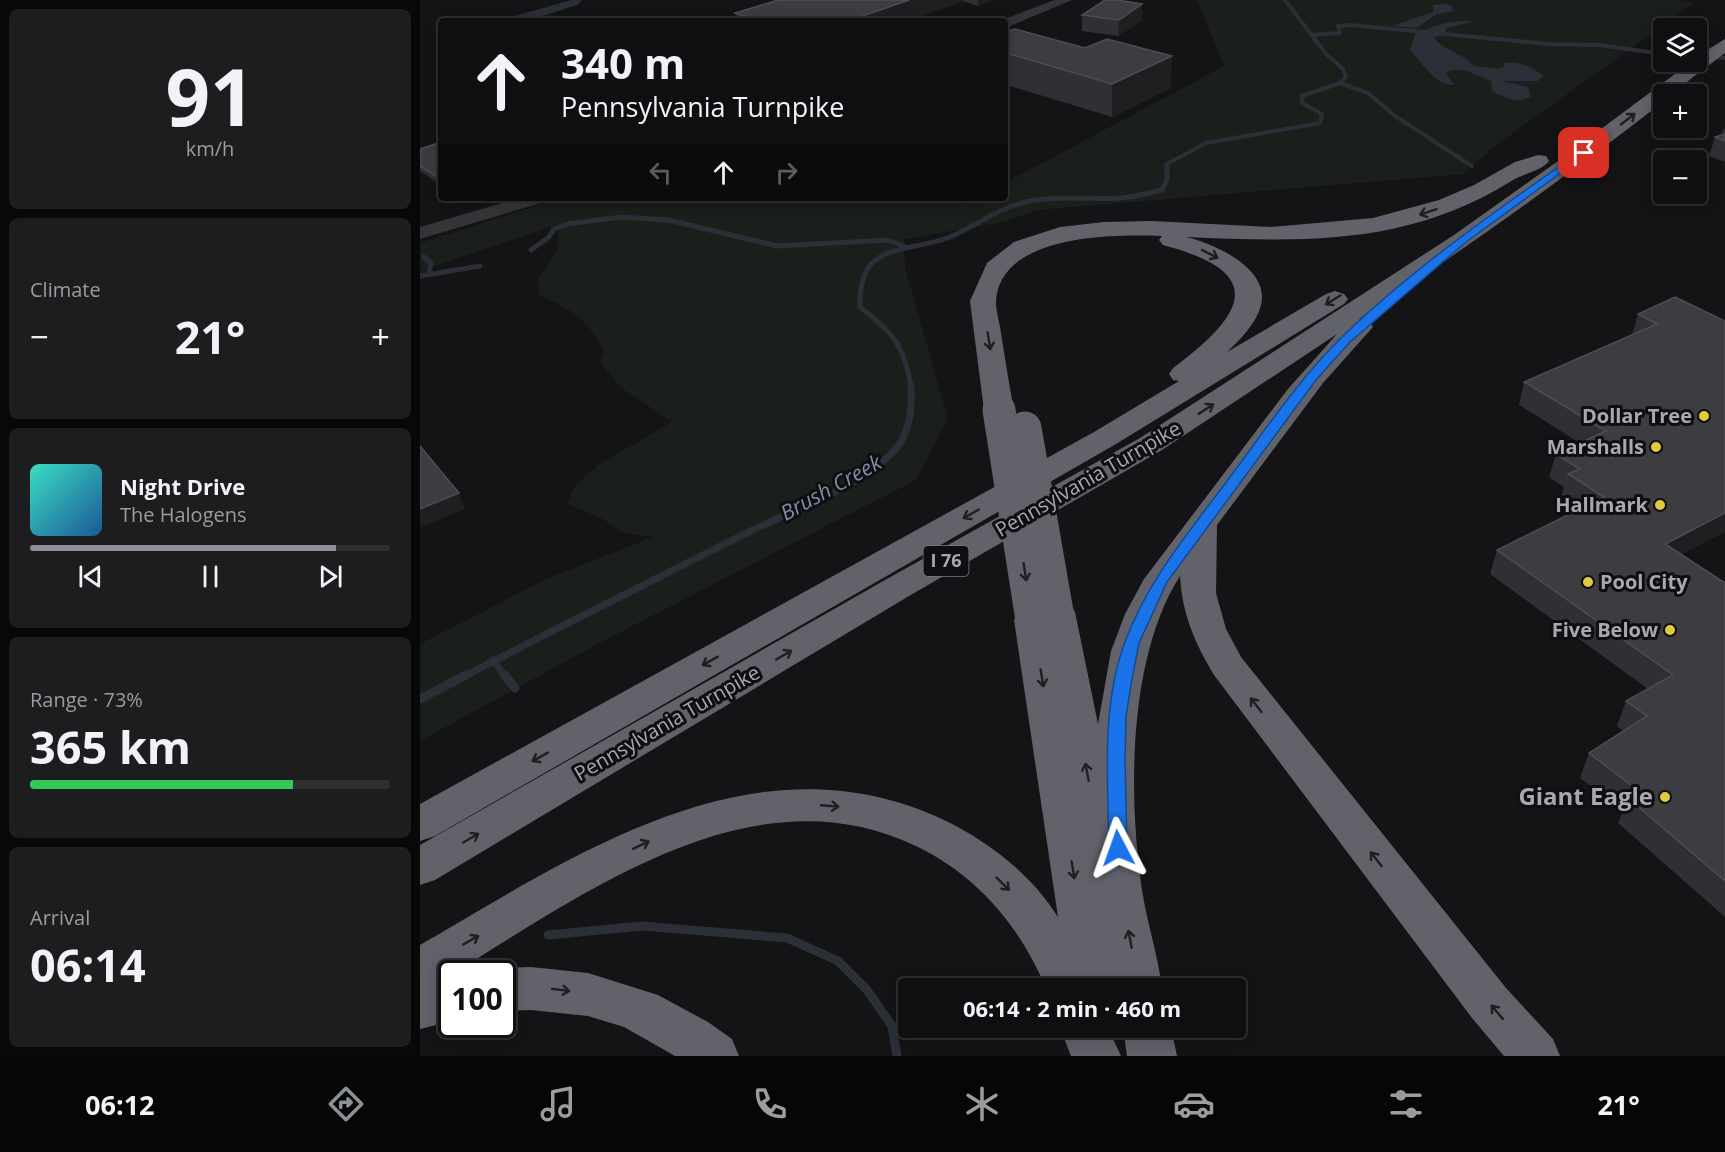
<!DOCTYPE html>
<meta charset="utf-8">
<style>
body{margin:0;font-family:"Open Sans",sans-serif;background:#1d1c1e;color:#f1f3f6;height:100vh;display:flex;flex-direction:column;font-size:22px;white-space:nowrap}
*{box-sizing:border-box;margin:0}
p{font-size:20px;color:#9b9c9f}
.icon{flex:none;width:33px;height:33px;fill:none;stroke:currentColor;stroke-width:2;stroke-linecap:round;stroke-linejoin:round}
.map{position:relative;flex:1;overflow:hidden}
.sheet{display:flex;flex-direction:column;gap:9px;padding:9px;background:#080809;width:420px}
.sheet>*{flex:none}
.hud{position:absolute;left:18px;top:18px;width:570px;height:183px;border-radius:6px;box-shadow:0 3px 15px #0003,0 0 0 2px #2f2e30;background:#0f0e10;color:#f1f3f6;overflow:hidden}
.tools{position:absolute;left:1233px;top:18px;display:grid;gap:12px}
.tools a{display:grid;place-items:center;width:54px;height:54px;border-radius:6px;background:#0f0e10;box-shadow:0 3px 15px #0003,0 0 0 2px #2f2e30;font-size:30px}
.speed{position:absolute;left:18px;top:960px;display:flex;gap:12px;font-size:30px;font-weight:700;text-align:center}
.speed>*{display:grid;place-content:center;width:78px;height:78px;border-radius:50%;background:#0f0e10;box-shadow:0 3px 15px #0003,0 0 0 2px #2f2e30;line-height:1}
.speed .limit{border:3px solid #111;border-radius:9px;background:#fff;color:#111}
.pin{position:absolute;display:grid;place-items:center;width:51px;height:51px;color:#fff;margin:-26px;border-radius:12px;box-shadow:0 3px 9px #0006}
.me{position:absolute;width:66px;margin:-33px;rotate:356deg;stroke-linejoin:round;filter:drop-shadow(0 0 4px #0008)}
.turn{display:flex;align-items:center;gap:21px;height:126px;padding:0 24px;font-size:27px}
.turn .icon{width:78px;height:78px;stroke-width:2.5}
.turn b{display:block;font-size:42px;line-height:51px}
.lanes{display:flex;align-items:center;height:57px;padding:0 24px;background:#0003;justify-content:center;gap:30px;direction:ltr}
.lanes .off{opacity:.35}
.big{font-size:45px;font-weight:700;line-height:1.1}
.sheet .tile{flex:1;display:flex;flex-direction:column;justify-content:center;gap:9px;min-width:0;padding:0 21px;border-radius:9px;background:#1d1c1e}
.sheet .dial{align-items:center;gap:0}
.dial b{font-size:78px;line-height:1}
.song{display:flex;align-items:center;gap:18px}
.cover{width:72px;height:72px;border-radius:9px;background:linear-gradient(135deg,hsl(170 70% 55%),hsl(210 70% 35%))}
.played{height:6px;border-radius:3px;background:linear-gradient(90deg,#8c9099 85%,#2f2e30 85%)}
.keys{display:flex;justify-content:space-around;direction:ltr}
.heat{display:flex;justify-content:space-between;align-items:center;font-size:33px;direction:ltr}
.charge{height:9px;border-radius:4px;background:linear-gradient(90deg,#34c759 73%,#2f2e30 0)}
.trip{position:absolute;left:478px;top:978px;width:348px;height:60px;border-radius:6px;background:#0f0e10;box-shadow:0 3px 15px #0003,0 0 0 2px #2f2e30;font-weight:700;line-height:60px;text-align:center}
.menu{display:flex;height:96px;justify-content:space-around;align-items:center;background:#060606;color:#9b9c9f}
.menu .icon{width:42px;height:42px}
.menu .current{color:#8c9099}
.menu b{font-size:27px;color:#f1f3f6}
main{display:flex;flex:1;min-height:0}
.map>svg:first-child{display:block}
.green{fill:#1a1f1c}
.water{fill:#2b2f37}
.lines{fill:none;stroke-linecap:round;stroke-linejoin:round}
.stream-far3{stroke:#2b2f37;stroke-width:4}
.stream-far2{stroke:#2b2f37;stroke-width:5}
.stream-far1{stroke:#2b2f37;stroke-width:7}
.stream{stroke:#2b2f37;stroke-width:9}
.minor{fill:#353539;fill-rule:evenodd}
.highway{fill:#61626a;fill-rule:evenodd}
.highway-bridge{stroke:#61626a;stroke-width:33}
.wall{fill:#302f33}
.shaded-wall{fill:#1f1e21}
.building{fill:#3d3c41;stroke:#4d4d53;stroke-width:1.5}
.oneway{stroke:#1f1f22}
.route{fill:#1a73e8;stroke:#114b97;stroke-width:1.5}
.poi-dot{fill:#e0ca40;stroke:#0f0e10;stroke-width:2}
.labels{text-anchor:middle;stroke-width:6;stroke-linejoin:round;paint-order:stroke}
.shield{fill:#0f0e10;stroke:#797a83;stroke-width:1.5}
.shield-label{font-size:18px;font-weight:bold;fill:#a6a8b4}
.poi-label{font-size:20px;font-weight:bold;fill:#a6a8b4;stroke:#0f0e10;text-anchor:end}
.street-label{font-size:20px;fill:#a6a8b4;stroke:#0f0e10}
.water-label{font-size:21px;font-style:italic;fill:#808fac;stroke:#0f0e10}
.near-poi-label{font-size:24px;font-weight:bold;fill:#a6a8b4;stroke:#0f0e10;text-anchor:end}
</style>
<main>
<section class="sheet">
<div class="tile dial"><b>91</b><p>km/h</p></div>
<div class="tile"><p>Climate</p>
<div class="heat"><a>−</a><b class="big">21°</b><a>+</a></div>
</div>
<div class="tile">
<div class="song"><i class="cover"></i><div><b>Night Drive</b><p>The Halogens</p></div></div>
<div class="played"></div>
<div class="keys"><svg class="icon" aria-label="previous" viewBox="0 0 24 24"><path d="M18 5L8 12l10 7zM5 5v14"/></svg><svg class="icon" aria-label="pause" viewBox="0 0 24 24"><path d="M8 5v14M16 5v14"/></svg><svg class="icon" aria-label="next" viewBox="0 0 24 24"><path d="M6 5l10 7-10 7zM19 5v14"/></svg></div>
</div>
<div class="tile"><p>Range · 73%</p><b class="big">365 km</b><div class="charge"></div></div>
<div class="tile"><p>Arrival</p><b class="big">06:14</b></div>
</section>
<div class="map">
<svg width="1305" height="1056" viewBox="0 0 1305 1056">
<rect width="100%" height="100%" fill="#141315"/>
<path class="green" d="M777 0H1258L1274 3 1071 149 1044 174 617 210 584 222 484 239 485 267 528 419 496 480 189 638 0 741V644L126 579 233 537 201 532 183 519 148 504 154 487 179 464 252 422 200 387 180 362 184 352C165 316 155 312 119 295L118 280 136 252 140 224 19 264 0 274V243L141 198H530L546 204 558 198H585V183L804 66Z"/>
<g class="water">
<polygon points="151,0 162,0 157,5 107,21 77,21"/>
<polygon points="1027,4 1032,6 1033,11 1017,14 996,28 972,26 1013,12 1013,5"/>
<path d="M1046 21 1053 22 1026 28 1025 33 1014 38C1026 52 1043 53 1054 66L1078 69 1085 66 1084 63C1098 61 1112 67 1124 76L1118 81H1081L1108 87 1111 97C1095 103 1088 99 1072 91L1071 81C1057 76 1040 64 1026 73L1034 85C1017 87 1001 62 990 50L995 35C1012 26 1026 21 1046 21Z"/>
</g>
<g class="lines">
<g class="stream-far3">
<polyline points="891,35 920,33 918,26 931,25 1128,44 1179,45 1244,54"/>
<polyline points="1276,56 1305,58"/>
<polyline points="920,83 948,93 975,116 1052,166"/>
<polyline points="747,167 747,164 786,143 900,123 902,114 882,103 882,96 920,83 926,77 923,69 906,54 865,0"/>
</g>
<g class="stream-far2">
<polyline points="111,250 129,237 134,229 147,224 202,217 248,220 357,246 467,240 484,246"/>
<polyline points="4,257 11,263 9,274"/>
<polyline points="0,276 60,266"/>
<path d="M491 386C484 344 472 333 440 307 438 242 481 254 527 238 554 228 577 208 606 202 637 195 670 200 702 198 715 197 729 193 742 190L747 180V166"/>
</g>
<g class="stream-far1">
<polyline points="73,660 85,676"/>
<path d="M45 676C141 626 237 578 333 530 378 508 446 485 478 446 491 428 492 406 491 385"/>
</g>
<g class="stream">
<polyline points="84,674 95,688"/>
<polyline points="0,699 48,674"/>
<polyline points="128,935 222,926 367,938 418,961 447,990 472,1026 477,1056"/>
</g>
<g class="minor">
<polygon points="634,0 652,0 590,26 585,27 585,21 580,21"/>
<polygon points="99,198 127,198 124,202 0,239 0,227"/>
</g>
<g class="highway">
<path d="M1305 39V53L1251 94H1244V101C1145 178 1043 250 939 319L949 321 953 327 903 383 797 525 796 593 806 629 821 657 1086 988 1133 1039 1140 1056H1084L1052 1018 794 675C775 643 762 614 760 576 708 657 708 796 722 890 727 923 738 955 742 988H626C600 927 559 877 498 847 332 765 160 897 24 979L32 977V1021L0 1029V945C157 854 335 732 522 819 568 841 610 873 638 917L594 620 599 611 612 608 620 610 624 603 637 600 650 603 655 612 678 724 691 651 705 614 724 579 868 389 917 334 742 450 489 596 15 880 0 885V845L465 580 720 438 1034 235 1138 161 1271 62H1276V57Z"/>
<path d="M1118 155 1126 156 1129 161C1123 170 1103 174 1093 180 988 246 885 242 766 237 792 243 843 265 842 298 841 319 821 339 807 352L906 294 915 291 924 294 928 299 924 304 696 444 15 836 0 841V804L674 432 759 381 753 380 749 374 753 368C824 315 850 273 743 245L739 240 742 236C694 234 579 234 576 302 576 312 580 324 581 333 585 359 589 384 594 410L589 416 579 419 569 416 564 410 550 301 567 263 594 242 640 227 684 222 732 221 851 227 953 218 1019 200 1054 185 1095 162Z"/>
<polygon points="111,967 168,973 238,995 288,1022 312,1039 319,1056 255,1056 204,1027 168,1016 111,1010 82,1011 82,974 69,974 82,968"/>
<polygon points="640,1028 688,1028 701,1056 651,1056"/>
<polygon points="703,1028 751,1028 757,1056 707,1056"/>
</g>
<g class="highway-bridge">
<polyline points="579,410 612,620"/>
<polyline points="605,428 637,612"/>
</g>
</g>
<g class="wall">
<polygon points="358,0 572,0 558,6 543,1 488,21 317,21 315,13"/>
<polygon points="662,15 722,20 698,36 662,31"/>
<polygon points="585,32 751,88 692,117 590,86 585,89"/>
<polygon points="1305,128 1305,162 1289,156 1295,137 1301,135 1303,129"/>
<polygon points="21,142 21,185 0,171 0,149"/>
<polygon points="1255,297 1262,555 1305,583 1305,917 1198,823 1203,811 1160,778 1169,753 1203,731 1197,726 1206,701 1228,689 1070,574 1077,550 1159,510 1141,498 1144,487 1129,477 1136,454 1160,443 1099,405 1104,382 1212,335 1218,314"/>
</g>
<g class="shaded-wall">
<polygon points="489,0 543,0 543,1 488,21 428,21"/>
<polygon points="558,0 572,0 558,6"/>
<polygon points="722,4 722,20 698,36 699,20"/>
<polygon points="590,54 590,86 585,89 585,56"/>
<polygon points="752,56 751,88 692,117 692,84"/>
<polygon points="39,493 45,509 0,528 0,509"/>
<polygon points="1305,513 1305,532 1236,568 1245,544"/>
</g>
<g class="building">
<polygon points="358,0 489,0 428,21 340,21 315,13"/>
<polygon points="685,0 697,0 722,4 699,20 662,15"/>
<polygon points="595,29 665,48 687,39 752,56 692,84 590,54 585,56 585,32"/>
<polygon points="1305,134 1305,141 1295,137"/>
<polygon points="21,142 21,178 19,178 0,166 0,149"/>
<polygon points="1255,297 1305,321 1305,513 1245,544 1305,583 1305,881 1208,798 1220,792 1169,753 1227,716 1206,701 1253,675 1077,550 1184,497 1148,474 1160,469 1136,454 1186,431 1104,382 1237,324 1218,314"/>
<polygon points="0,446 39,493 0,509"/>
</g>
<defs><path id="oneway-shaft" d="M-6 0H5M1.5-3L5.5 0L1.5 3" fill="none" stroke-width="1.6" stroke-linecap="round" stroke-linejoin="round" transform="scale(1.5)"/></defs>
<g class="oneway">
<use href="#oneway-shaft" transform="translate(1208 119) rotate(-38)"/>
<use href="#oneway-shaft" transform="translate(1008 212) rotate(162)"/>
<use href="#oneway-shaft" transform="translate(790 254) rotate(27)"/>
<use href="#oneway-shaft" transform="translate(913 300) rotate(148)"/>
<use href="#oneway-shaft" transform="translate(569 341) rotate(81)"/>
<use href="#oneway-shaft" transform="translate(786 409) rotate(-33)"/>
<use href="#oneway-shaft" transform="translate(551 514) rotate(150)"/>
<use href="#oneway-shaft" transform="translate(605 572) rotate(81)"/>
<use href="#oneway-shaft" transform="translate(364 655) rotate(-30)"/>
<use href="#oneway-shaft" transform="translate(290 661) rotate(151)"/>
<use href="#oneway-shaft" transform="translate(622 678) rotate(81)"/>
<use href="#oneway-shaft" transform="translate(836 705) rotate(-128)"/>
<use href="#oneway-shaft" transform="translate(120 757) rotate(151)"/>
<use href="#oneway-shaft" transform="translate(667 772) rotate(-101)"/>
<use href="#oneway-shaft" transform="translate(410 806) rotate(5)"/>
<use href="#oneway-shaft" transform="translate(51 838) rotate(-30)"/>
<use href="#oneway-shaft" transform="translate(221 845) rotate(-25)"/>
<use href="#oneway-shaft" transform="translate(956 859) rotate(-128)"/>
<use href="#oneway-shaft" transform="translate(653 870) rotate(81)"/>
<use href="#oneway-shaft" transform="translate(583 884) rotate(45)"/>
<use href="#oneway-shaft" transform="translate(710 939) rotate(-101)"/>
<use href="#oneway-shaft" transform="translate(51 940) rotate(-30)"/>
<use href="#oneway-shaft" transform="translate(141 990) rotate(7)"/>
<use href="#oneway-shaft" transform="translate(1077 1012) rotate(-130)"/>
</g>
<path class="route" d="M1161 151 1168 153 1046 242 930 342 896 380 747 582 719 643 712 679 706 716 705 760 707 848 704 853 698 856 691 853 689 848C688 781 681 705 705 642 728 581 763 540 801 489 840 438 876 382 922 337 994 267 1079 209 1161 151Z"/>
<g class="poi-dot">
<circle cx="1284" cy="416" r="6"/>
<circle cx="1236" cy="447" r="6"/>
<circle cx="1240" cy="505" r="6"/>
<circle cx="1168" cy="582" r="6"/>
<circle cx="1250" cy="630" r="6"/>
<circle cx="1245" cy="797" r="6"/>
</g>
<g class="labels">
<rect class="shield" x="503.5" y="546" width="45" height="30" rx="4.5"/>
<g class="shield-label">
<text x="526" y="567">I 76</text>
</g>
<g class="poi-label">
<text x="1272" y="423">Dollar Tree</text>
<text x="1224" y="454">Marshalls</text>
<text x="1228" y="512">Hallmark</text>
<text x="1180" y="589" text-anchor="start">Pool City</text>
<text x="1238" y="637">Five Below</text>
</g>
<g class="street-label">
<text transform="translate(668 479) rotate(-30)" y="7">Pennsylvania Turnpike</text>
<text transform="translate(247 723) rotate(-30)" y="7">Pennsylvania Turnpike</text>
</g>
<g class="water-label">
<text transform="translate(411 488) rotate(-29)" y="7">Brush Creek</text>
</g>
<g class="near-poi-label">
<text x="1233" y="805">Giant Eagle</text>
</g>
</g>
</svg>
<div class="tools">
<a><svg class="icon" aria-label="layers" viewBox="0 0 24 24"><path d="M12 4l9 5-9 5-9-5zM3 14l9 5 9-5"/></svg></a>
<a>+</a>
<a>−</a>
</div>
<div class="speed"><div class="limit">100</div></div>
<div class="pin" style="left:1164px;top:153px;background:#d93025"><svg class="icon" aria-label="arrive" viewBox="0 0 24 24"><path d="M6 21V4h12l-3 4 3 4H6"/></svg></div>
<svg class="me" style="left:698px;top:848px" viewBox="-20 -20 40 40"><path d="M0-17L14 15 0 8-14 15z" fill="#1a73e8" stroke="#fff" stroke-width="4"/></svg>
<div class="trip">06:14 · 2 min · 460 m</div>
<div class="hud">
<div class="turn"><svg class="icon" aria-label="ahead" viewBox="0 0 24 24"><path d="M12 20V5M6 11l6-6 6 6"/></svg><div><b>340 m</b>Pennsylvania Turnpike</div></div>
<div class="lanes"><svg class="icon off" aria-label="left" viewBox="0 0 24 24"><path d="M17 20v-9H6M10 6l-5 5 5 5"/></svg><svg class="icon" aria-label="ahead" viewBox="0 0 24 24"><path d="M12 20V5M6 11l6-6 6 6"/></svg><svg class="icon off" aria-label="right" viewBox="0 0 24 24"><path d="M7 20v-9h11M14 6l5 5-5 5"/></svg></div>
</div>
</div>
</main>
<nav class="menu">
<b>06:12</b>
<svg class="icon current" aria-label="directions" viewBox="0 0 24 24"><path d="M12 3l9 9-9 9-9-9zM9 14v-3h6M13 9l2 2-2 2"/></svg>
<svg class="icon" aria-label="music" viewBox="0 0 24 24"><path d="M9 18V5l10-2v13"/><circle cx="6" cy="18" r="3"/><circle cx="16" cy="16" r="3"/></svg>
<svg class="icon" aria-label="phone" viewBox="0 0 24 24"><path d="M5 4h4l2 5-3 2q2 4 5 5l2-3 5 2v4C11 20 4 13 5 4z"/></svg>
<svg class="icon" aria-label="climate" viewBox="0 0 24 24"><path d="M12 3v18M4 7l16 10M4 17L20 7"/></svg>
<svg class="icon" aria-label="car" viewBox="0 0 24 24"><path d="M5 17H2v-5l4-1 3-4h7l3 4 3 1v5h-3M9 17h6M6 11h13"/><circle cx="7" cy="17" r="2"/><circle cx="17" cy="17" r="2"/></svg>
<svg class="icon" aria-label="filters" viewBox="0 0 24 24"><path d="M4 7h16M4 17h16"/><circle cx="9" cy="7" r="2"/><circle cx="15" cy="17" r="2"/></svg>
<b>21°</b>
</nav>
